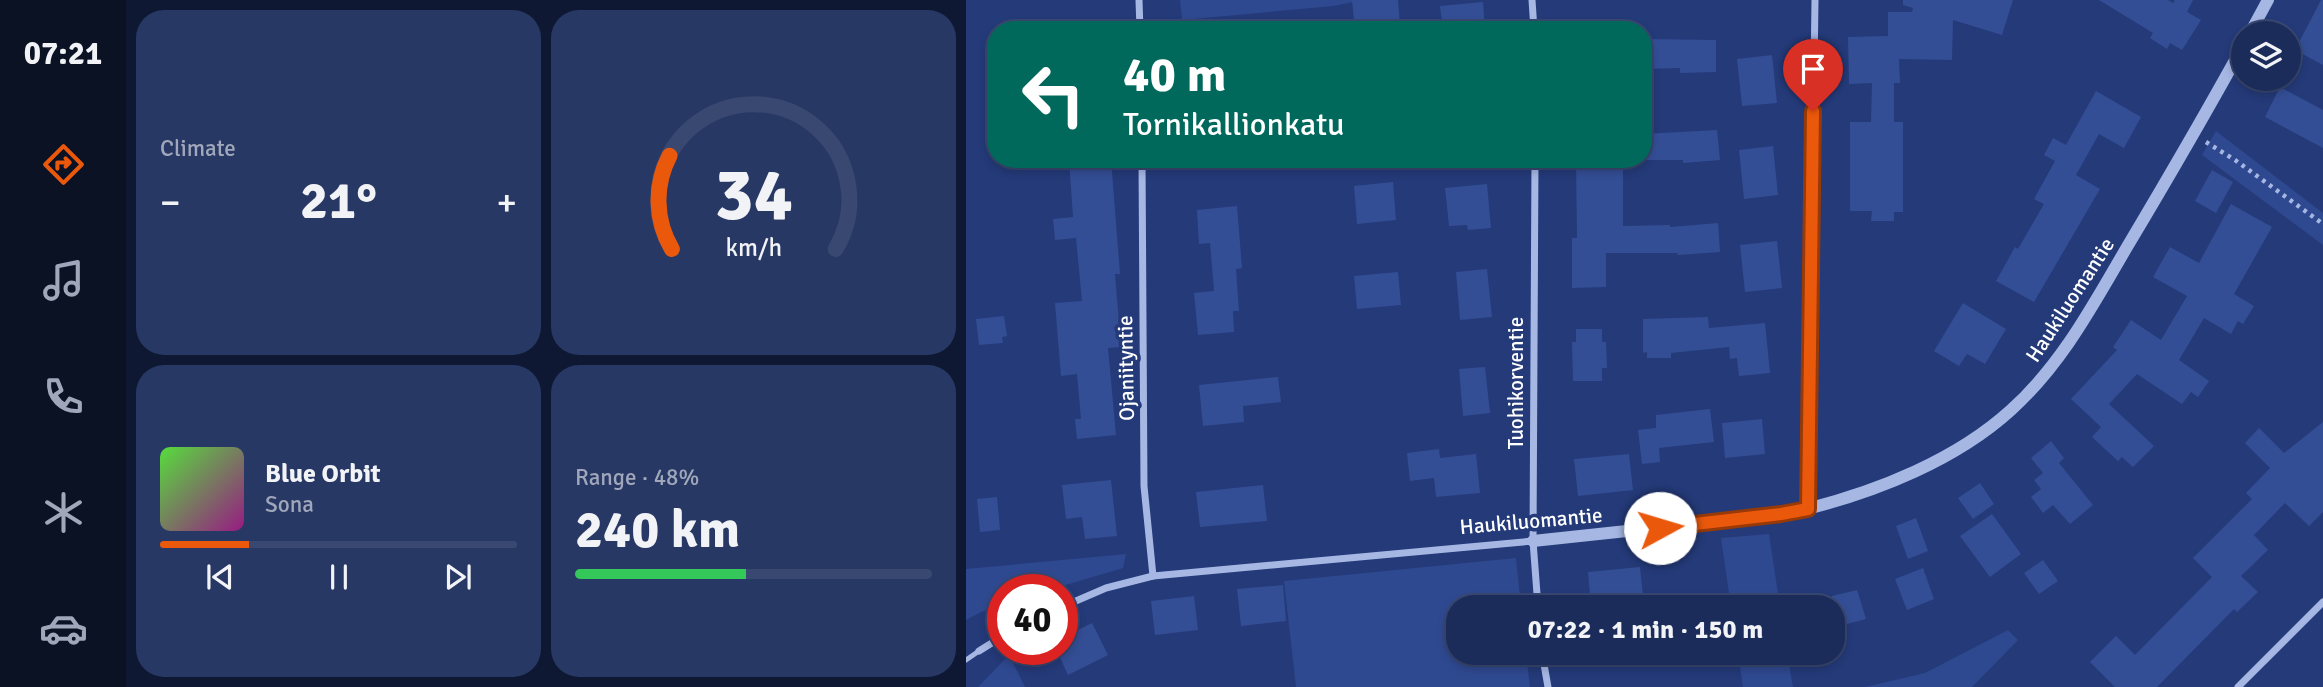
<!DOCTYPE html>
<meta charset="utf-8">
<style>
body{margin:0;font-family:Signika,sans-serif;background:#283864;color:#f1f3f6;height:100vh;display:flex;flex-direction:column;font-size:26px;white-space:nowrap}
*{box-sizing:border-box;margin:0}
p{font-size:23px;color:#a0a7bb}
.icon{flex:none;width:38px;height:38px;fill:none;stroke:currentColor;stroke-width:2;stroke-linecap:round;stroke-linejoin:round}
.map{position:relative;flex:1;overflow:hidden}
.details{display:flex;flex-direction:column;gap:10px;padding:10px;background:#0f1832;width:840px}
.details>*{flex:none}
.hud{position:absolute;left:21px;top:21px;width:665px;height:147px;border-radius:28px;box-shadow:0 4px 10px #0003,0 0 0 2px #394871;background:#00695c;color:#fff;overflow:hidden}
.fabs{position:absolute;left:1265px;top:21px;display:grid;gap:14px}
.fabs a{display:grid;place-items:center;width:70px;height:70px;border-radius:50%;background:#1b2c5b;box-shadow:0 4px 10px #0003,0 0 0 2px #394871;font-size:35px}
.speed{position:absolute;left:21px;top:574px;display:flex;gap:14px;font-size:35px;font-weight:700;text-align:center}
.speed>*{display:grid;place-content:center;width:91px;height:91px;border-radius:50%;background:#1b2c5b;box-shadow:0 4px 10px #0003,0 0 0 2px #394871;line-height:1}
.speed .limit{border:10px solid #d22;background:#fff;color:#111}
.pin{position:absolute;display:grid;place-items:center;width:60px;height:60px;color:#fff;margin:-72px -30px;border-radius:50% 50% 50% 0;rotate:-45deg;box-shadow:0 0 7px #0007}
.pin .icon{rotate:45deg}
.me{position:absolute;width:77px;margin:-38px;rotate:84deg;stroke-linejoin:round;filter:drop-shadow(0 0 5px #0008)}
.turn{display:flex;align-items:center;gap:24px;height:147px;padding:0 21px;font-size:32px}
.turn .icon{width:91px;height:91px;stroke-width:2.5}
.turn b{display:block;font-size:49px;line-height:60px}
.big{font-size:52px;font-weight:700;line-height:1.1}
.details .widget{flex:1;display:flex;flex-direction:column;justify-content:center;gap:10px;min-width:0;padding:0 24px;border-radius:28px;background:#283864}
.details .dial{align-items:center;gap:0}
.dial svg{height:182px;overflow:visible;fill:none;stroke:#394871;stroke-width:7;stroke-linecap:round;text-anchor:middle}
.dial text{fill:#f1f3f6;stroke:none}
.song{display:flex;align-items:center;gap:21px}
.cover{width:84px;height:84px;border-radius:10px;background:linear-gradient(135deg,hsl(110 70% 55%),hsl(310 70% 35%))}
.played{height:7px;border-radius:4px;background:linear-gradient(90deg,#ea580c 25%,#394871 25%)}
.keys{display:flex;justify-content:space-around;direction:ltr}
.heat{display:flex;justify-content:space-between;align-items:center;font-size:38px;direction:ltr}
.charge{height:10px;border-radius:5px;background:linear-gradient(90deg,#34c759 48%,#394871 0)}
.details .tiles{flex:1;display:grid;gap:10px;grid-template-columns:repeat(2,1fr)}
.trip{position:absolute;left:480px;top:595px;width:399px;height:70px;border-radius:28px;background:#1b2c5b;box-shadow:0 4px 10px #0003,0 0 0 2px #394871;font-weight:700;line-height:70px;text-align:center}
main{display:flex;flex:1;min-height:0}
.menu{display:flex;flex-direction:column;width:126px;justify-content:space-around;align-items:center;background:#0b1224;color:#a0a7bb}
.menu .icon{width:49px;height:49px}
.menu .active{color:#ea580c}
.menu b{font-size:32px;color:#f1f3f6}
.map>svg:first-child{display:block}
.green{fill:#2f4990}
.building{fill:#344e95}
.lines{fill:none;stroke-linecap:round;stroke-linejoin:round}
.path{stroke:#a6b7e4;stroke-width:4.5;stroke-dasharray:3.5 5;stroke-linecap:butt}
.service{stroke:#a6b7e4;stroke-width:5}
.minor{stroke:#a6b7e4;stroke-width:7}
.tertiary{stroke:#a6b7e4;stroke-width:12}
.route-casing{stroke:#983908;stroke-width:18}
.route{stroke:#ea580c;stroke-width:12}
.labels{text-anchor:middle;stroke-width:7;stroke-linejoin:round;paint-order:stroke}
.street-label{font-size:21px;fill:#fff;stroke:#243a79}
</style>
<main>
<nav class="menu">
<b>07:21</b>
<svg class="icon active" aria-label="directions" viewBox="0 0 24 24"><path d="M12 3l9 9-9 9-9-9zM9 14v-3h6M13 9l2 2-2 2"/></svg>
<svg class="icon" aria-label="music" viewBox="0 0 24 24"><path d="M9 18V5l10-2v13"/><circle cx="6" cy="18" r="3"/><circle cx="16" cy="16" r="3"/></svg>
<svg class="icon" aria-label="phone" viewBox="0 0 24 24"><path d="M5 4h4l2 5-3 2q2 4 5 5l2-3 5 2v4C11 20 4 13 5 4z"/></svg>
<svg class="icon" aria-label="climate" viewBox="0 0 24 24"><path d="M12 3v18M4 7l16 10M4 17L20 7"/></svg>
<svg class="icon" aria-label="car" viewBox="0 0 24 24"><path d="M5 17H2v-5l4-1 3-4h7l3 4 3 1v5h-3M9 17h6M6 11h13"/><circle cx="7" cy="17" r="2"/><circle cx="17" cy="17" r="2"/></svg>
</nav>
<section class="details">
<div class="tiles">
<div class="widget"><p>Climate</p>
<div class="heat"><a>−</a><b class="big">21°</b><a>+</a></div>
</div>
<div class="widget dial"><svg viewBox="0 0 100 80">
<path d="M14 69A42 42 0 1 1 86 69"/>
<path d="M14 69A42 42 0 0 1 13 28" stroke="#ea580c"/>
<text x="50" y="56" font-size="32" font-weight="700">34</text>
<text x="50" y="72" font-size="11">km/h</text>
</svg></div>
<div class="widget">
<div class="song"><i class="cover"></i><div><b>Blue Orbit</b><p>Sona</p></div></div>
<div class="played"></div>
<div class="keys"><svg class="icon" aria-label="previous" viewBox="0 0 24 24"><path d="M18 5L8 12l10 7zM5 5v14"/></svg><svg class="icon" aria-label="pause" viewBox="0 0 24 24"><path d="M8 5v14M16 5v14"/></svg><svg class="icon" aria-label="next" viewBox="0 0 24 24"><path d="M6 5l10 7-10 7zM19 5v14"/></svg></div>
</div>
<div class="widget"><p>Range · 48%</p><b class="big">240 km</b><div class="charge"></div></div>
</div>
</section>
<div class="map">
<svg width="1357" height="687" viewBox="0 0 1357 687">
<rect width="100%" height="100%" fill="#243a79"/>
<g class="green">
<polygon points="214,0 398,0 367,6 216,20"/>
<polygon points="1250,131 1357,213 1357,245 1236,155"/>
<polygon points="803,534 814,607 765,607 755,538"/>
<polygon points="160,554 157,568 83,590 37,590 37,604 15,612 0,620 0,569"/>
<polygon points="550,558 555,607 492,607 492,653 560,653 564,687 330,687 318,581"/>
<polygon points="1042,630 1052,640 1006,687 899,687 959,673"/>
<polygon points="772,653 821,653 827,687 777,687"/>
<polygon points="43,655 59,687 12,687"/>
</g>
<g class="building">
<polygon points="386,0 432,0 434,27 389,30"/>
<polygon points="937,0 1047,0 1036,35 987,20 986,60 933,59 934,83 928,83 928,122 937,122 937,212 928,212 928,221 905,221 906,211 884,211 884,122 905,122 906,83 883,84 882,37 922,36 922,12 946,12 947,8 937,5"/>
<polygon points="1133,0 1202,0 1207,3 1209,0 1227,0 1221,12 1235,20 1216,50 1204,43 1201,49 1184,38 1187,33"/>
<polygon points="1355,0 1357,0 1357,65 1329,50"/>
<polygon points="517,2 519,30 477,30 474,6"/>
<polygon points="677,39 750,40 750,72 714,73 714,68 677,69"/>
<polygon points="806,55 811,103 776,106 771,59"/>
<polygon points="1314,87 1357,110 1357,148 1299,117"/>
<polygon points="1130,91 1175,117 1158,148 1133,134 1110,175 1134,189 1068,302 1030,281 1049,247 1052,249 1078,204 1068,199 1089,161 1078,155 1087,138 1100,145"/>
<polygon points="751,130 754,160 717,163 717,160 677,160 677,134"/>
<polygon points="807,146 812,195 778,199 773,150"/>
<polygon points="103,159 145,159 154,274 149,274 155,347 142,348 150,435 111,439 109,419 115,419 111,374 95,376 89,303 116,301 110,238 89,240 87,219 107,217"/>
<polygon points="610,159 657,159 657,226 704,225 704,227 752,223 754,252 712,255 711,253 640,253 640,287 606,288 606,238 611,238"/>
<polygon points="1246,170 1267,182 1250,213 1229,201"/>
<polygon points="427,182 430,220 391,224 388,186"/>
<polygon points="521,184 525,228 502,230 501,225 483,226 479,188"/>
<polygon points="1265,204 1306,227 1268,294 1288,306 1277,324 1272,321 1265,334 1238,318 1213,360 1243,381 1232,397 1225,392 1216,404 1171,374 1143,404 1188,446 1167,467 1156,457 1152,461 1126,437 1135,427 1105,399 1151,350 1147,347 1165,320 1195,340 1221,296 1187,277 1204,247 1233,263"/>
<polygon points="271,206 276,268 270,269 273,311 267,311 268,332 232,335 228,293 248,291 244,243 233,244 231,210"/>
<polygon points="811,241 816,288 779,292 774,245"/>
<polygon points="521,269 526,317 494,320 490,272"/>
<polygon points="432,272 435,305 391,309 388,276"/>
<polygon points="997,303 1040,329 1019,364 1001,354 993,366 968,351"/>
<polygon points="38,316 41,336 36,337 37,343 13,345 10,319"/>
<polygon points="742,317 743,328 799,323 804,373 773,376 771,358 764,359 763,347 705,353 705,358 681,358 681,352 677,353 677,319"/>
<polygon points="610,329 636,329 636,342 640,342 641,368 636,368 636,381 607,381 606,342 610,342"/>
<polygon points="519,367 524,413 497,416 493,369"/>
<polygon points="312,377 315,402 277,406 278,422 237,426 233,385"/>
<polygon points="744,409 748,442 693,448 694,462 676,464 672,430 690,428 690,415"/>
<polygon points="796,419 799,454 759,458 756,423"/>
<polygon points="1357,422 1357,512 1343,526 1319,503 1288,535 1302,550 1275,576 1292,592 1271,612 1268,609 1191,687 1149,687 1124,662 1150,636 1169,655 1246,577 1227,558 1286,499 1280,493 1304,468 1279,443 1293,428 1318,453"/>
<polygon points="1085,441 1098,458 1093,463 1127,505 1104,524 1087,505 1077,513 1065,497 1075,489 1068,480 1077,473 1065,458"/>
<polygon points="473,449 474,458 510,454 514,493 470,497 468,478 444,481 441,453"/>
<polygon points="663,454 667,490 612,496 608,459"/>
<polygon points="145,480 151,536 119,539 116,517 100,519 96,485"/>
<polygon points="1014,483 1028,504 1007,519 992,498"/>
<polygon points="297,485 301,521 234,527 230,492"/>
<polygon points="31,497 34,530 14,532 11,499"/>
<polygon points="1026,514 1055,554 1024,577 994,536"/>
<polygon points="950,518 962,551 942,559 930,526"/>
<polygon points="1077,560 1092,581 1073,594 1058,573"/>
<polygon points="674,567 678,605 625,607 622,572"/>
<polygon points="957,568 968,599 941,610 929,579"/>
<polygon points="317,585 320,621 275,626 271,589"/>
<polygon points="891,590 900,619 866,628 866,596"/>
<polygon points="228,596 232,630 189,635 185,601"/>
<polygon points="126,623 142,655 102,675 90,649 96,649 96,638"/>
</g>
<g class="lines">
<polyline class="path" points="1240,142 1269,160 1357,224"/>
<polyline class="service" points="0,660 13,651"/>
<g class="minor">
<polyline points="173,0 174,30"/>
<polyline points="566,0 568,30"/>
<polyline points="176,159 178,486 187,576"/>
<polyline points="569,159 567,541 572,607"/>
<polyline points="842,509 849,0"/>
<polyline points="96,607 140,588 187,576 567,541"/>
<polyline points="13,651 37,636"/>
<polyline points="576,653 582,687"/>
<polyline points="1272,687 1357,602"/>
</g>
<g class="tertiary">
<polyline points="1284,33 1302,0"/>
<path d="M567 541C623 535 680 529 736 523 771 520 807 518 841 509 912 491 990 460 1045 410 1096 364 1127 305 1161 247 1201 180 1240 113 1278 44"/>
</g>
</g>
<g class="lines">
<defs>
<polyline id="route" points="694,528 815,514 842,509 847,111"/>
</defs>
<use href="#route" class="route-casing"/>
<use href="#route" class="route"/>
</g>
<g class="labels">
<g class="street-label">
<text transform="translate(1104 300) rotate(-57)" y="7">Haukiluomantie</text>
<text transform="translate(160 368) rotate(-91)" y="7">Ojaniityntie</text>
<text transform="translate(550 383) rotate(-90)" y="7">Tuohikorventie</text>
<text transform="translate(565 521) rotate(-5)" y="7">Haukiluomantie</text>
</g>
</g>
</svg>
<div class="fabs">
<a><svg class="icon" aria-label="layers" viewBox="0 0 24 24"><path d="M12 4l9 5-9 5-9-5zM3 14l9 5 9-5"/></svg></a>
</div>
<div class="speed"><div class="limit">40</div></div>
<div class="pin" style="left:847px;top:111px;background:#d93025"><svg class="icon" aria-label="arrive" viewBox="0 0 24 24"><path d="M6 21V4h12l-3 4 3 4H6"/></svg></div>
<svg class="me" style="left:694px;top:528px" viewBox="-20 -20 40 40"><circle r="19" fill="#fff"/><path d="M0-13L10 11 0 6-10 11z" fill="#ea580c"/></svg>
<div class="trip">07:22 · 1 min · 150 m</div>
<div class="hud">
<div class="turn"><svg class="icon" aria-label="left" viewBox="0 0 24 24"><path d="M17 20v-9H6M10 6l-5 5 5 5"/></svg><div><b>40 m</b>Tornikallionkatu</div></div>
</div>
</div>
</main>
